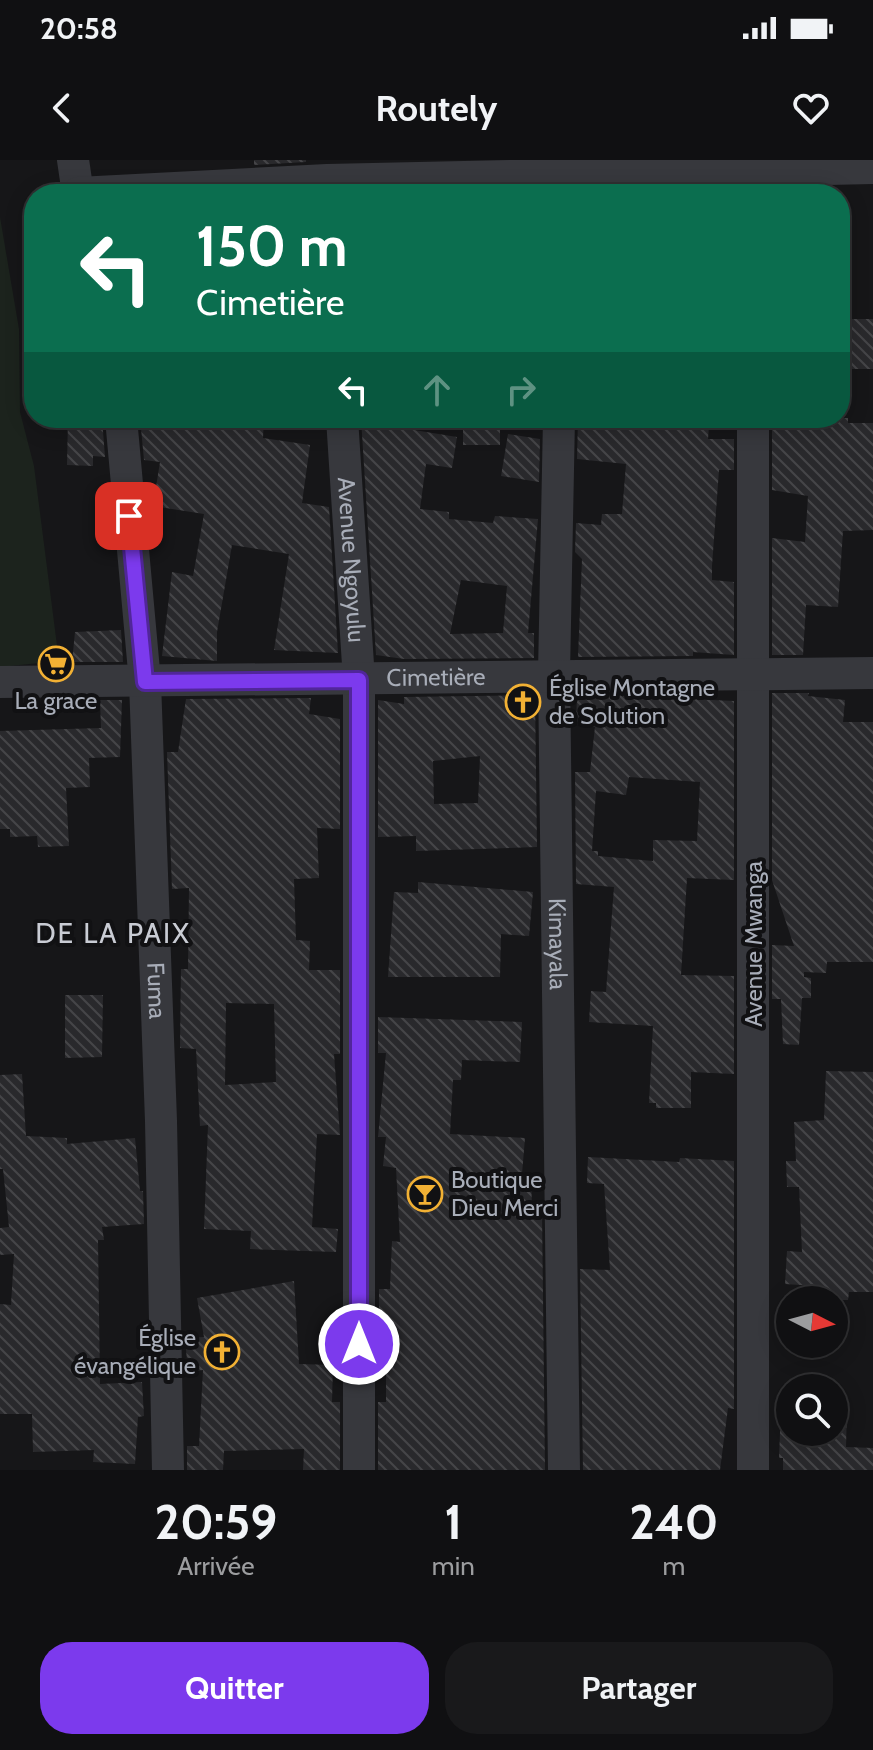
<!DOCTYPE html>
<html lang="fr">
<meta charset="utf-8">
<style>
:root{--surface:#101012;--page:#19191b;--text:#f1f3f6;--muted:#9c9d9f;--line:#303032;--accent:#7c3aed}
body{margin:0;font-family:Cabin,sans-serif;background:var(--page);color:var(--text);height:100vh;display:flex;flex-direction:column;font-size:30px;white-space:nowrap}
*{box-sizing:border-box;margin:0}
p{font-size:26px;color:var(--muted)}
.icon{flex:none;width:44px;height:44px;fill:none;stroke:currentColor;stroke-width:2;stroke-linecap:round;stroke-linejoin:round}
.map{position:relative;height:1310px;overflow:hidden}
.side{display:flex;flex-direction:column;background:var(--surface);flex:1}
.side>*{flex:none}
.banner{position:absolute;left:24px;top:24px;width:826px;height:244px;border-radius:32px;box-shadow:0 4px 20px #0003,0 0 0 2px var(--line);background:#0b6e4f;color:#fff;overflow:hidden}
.needle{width:52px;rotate:96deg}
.controls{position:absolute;left:776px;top:1126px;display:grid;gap:16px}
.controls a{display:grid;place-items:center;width:72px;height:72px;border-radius:50%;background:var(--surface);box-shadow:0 4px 20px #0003,0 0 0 2px var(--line);font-size:40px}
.pin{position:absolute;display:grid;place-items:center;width:68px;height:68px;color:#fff;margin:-34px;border-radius:16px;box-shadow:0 4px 12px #0006}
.me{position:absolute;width:88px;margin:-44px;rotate:0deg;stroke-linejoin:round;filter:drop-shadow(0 0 6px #0008)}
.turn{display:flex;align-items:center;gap:28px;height:168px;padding:0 40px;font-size:36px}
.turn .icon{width:104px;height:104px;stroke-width:2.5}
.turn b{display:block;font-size:56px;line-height:68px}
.lanes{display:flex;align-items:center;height:76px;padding:0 40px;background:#0003;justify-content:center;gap:40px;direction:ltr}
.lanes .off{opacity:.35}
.eta{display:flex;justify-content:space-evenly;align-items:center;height:136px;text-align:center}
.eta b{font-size:48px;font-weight:700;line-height:56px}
.button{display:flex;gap:16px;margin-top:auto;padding:16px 40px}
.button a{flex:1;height:92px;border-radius:32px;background:var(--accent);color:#fff;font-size:32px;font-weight:700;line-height:92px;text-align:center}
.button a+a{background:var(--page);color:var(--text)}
.status{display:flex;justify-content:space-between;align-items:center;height:56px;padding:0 40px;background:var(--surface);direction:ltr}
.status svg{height:22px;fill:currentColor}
header{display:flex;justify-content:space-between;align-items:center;height:104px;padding:0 40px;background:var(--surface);font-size:36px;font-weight:700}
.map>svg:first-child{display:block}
.pitch{fill:#1c231d}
.building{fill:url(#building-back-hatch);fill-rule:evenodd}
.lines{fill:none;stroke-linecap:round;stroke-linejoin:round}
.street{stroke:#37383d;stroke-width:32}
.route-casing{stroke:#51269a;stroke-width:20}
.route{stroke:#7c3aed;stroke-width:14}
.labels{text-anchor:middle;stroke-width:8;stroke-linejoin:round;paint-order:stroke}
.street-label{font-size:24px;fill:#a8adb8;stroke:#111113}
.poi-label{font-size:24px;fill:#a8adb8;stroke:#111113;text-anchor:start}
.quarter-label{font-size:28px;letter-spacing:2px;fill:#c9ccd4;stroke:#111113}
</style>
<div class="status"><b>20:58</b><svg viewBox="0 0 49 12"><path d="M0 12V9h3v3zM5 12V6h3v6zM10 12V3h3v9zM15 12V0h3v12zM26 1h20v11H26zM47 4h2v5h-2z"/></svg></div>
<header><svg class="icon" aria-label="back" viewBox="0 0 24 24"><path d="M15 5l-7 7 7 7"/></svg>Routely<svg class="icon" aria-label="heart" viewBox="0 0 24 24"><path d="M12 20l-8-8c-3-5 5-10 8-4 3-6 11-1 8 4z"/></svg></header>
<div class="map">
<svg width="873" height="1310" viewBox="0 0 873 1310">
<defs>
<pattern id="building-back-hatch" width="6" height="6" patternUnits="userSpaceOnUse" patternTransform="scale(2)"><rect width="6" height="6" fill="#29292c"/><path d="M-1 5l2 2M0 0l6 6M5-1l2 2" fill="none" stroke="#454548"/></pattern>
</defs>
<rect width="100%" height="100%" fill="#161618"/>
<path class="pitch" d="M0 57 19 169 20 252 34 306 59 501 0 507Z"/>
<path class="building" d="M254 0H306V2L254 5Z
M840 159H873V209H840Z
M68 258H102L105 297 93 296V306L67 305Z
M140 258H264L263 278 310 285 302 343 329 347 338 493 274 490 289 394 232 385 217 472V501L162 496 172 412 193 416 204 354 153 346 160 302 144 300Z
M361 258H404L402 268 457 277 452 308 426 304 420 349 449 352V359L493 363 495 356 538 359 528 473H534V498L404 499 376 495ZM461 420 507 426 503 473 450 474Z
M463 258H500V285H463Z
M578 258H658L709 266 708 279H734V310H719L712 406V420L734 422V495L693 492V496L578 497 582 399 575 392 576 363 601 365 602 354H622L626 304 577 299Z
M772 258H848V263H873V370L843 371 838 447 806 445 803 495H772V378L805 382 808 336 772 330Z
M508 274 540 279 539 322 501 316Z
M121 470 123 502H72L75 472Z
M772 533H809L808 536 845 540 843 562H873V802H827L826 813 804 812V817L811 818V838H802L799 885 783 884 781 839H772V785L794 786 772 720Z
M691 534V539L734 541V720L687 718 681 815 734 816V914L691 912V948H656V943H649L653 866 589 862 591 831 606 832 614 727 576 724 575 612H590L595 567 576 564 577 535ZM629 617 700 622 697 681 653 680V701L598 696V691H592L596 631 626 635Z
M535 535 537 687 416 691V676L378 677V540L404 544V537ZM480 596 478 643 434 644 433 601Z
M311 538 309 554 340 559V669L317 668 319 718 294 719 296 780 310 781 309 810H340V894H334L340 975 317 974 312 1067 338 1069 336 1092 250 1089 251 1071 204 1069 208 965 200 966 196 889 180 888 181 809H188L189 728 172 729 167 592H178L186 539ZM226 843 274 844 276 922 225 925Z
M100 540H122L120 597 89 598 90 627 66 628 69 686 38 687 37 676 10 677V669H0V571L101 568Z
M418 722 533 732 529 776 501 774 500 817H388L394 732 418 733Z
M65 835H103L102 897 65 898Z
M378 857 522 862 520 902 462 900 461 920H453L450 974 525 978 522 1014H531L532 1049 542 1050 545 1310H378V1242H386V1155H379V1129H390L392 1081 400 1082 396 1008 383 1006 386 977H378L386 893H378Z
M826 911 873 912V1132H849L848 1140H814L815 1126 785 1124 787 1091 802 1092 799 1027H787L786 1001H796L794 962 824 960Z
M22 914 26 976 67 978V984L135 978 140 1031H143L144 1064 102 1067 104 1080H98L100 1224 142 1222 144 1256 138 1257 135 1304 93 1302 94 1290 33 1292 32 1254H0V1144L11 1145 14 1094 0 1095V1068L9 1067 3 1009H0V915Z
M588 997 679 1002 680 998 734 1001V1249L728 1248 720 1310H583L580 1109 610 1110 604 1024 587 1023Z
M294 1121 299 1204 333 1205 332 1242H340V1310H303L304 1289 224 1291 223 1310H187V1286H199L203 1210 188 1212 185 1178 204 1177 197 1138Z
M781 1247 790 1248V1272H834V1249H847L846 1287 873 1288V1310H783V1298H779Z"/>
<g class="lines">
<g class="street">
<path d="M73 0 78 34"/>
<path d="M78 33 327 20 873 8"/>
<path id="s1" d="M121 258 145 522 161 961 168 1310"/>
<path id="s2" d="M342 258 359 520V1310"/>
<path id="s3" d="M559 258 554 514 564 1310"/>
<path d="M753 258V1310"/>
<path id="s4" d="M0 522 873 513"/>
</g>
</g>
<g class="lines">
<g class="route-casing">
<path id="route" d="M129 356 145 522 359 520V1184"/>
</g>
<use href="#route" class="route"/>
</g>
<defs>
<g id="supermarket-ring" transform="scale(1.8)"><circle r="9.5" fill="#111113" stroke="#f2b134" stroke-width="1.5"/><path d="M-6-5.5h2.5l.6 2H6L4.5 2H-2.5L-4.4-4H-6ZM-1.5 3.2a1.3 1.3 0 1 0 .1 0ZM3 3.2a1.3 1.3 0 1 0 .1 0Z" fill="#f2b134"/></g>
<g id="church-ring" transform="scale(1.8)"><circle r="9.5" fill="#111113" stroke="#f2b134" stroke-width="1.5"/><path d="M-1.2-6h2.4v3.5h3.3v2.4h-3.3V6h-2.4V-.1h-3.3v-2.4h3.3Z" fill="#f2b134"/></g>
<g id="bar-ring" transform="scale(1.8)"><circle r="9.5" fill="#111113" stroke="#f2b134" stroke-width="1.5"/><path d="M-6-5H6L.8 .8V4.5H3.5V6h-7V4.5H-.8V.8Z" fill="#f2b134"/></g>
</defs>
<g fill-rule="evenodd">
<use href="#supermarket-ring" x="56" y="504"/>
<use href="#church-ring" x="523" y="542"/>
<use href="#bar-ring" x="425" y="1034"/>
<use href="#church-ring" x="222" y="1192"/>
</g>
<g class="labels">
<g class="street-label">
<text dy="8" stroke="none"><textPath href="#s2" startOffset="142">Avenue Ngoyulu</textPath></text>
<text dy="8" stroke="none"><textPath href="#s4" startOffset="436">Cimetière</textPath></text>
<text dy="8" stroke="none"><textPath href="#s3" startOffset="526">Kimayala</textPath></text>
<text transform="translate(754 784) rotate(-90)" y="8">Avenue Mwanga</text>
<text dy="8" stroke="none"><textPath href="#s1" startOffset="574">Fuma</textPath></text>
</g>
<g class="poi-label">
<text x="549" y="536">Église Montagne<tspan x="549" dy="28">de Solution</tspan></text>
<text x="56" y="549" text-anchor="middle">La grace</text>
<text x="451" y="1028">Boutique<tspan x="451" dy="28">Dieu Merci</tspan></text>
<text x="196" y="1186" text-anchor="end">Église<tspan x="196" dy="28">évangélique</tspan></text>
</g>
<g class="quarter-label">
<text x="113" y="783">DE LA PAIX</text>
</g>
</g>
</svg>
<div class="controls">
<a><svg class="needle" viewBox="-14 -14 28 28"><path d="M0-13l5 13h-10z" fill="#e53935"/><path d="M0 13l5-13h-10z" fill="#9c9d9f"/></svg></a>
<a><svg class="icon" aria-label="search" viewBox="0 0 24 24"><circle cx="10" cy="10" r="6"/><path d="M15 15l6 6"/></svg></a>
</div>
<div class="pin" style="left:129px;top:356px;background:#d93025"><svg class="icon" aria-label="arrive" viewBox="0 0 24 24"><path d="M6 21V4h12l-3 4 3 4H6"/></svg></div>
<svg class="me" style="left:359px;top:1184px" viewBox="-20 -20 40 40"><circle r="17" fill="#7c3aed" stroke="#fff" stroke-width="3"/><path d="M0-11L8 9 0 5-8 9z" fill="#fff"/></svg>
<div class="banner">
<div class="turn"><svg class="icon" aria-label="left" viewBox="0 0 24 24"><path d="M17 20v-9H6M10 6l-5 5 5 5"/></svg><div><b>150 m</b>Cimetière</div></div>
<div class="lanes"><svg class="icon" aria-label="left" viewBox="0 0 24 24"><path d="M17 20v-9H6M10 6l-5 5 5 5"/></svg><svg class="icon off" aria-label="ahead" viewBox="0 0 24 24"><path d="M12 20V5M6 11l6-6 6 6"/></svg><svg class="icon off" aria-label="right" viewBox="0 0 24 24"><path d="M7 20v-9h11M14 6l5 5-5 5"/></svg></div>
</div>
</div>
<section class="side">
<div class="eta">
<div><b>20:59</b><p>Arrivée</p></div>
<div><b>1</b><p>min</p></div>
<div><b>240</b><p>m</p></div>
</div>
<div class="button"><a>Quitter</a><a>Partager</a></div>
</section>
